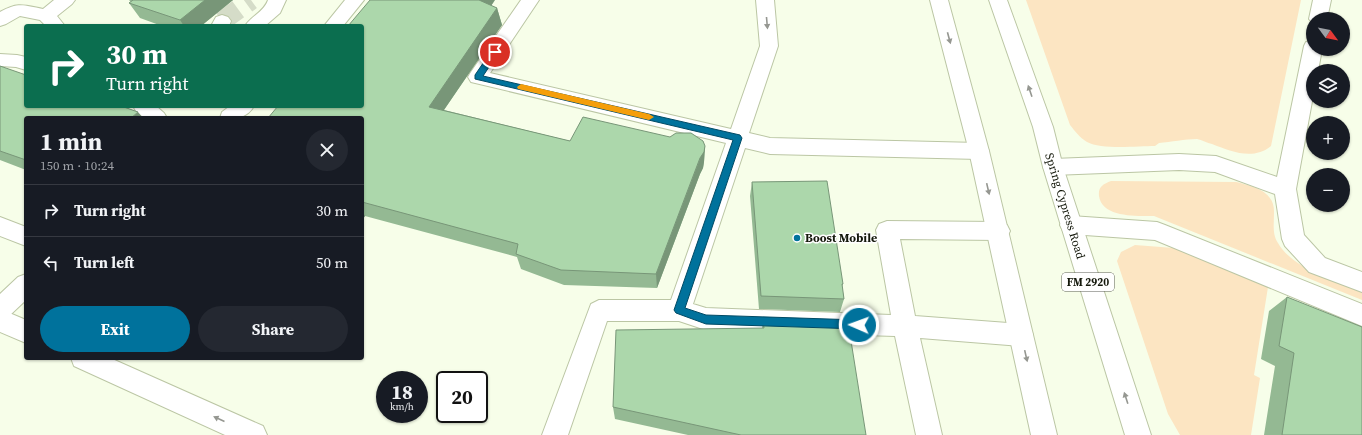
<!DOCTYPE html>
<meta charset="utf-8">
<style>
:root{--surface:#171b24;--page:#242831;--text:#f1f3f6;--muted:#9ea1a6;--line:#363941;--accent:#00729c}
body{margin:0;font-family:"Source Serif 4",serif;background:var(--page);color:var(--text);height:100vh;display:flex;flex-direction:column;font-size:15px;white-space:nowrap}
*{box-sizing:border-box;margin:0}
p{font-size:13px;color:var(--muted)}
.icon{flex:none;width:22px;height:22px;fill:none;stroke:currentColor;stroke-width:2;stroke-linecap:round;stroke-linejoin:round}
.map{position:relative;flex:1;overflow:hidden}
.details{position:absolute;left:24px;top:116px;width:340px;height:244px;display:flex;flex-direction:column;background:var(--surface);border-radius:4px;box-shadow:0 1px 3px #0004}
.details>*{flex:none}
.banner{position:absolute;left:24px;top:24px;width:340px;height:84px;border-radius:4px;box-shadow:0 1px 3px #0004;background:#0b6e4f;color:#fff;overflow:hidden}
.needle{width:26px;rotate:122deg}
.fabs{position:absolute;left:1306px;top:12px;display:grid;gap:8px}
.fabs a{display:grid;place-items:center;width:44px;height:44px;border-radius:50%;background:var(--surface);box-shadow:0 1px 3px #0004;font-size:20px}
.speed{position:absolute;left:376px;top:371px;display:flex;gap:8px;font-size:20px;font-weight:700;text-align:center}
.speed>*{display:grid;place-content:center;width:52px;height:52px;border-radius:50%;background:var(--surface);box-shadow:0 1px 3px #0004;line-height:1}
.speed small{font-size:10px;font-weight:400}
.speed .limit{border:2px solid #111;border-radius:6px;background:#fff;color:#111}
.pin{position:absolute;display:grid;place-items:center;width:34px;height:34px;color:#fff;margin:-17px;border:2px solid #fff;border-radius:50%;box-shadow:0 1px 4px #0007}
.me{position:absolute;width:44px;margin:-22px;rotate:272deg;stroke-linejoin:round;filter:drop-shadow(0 0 3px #0008)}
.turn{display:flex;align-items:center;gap:14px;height:84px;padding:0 16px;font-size:18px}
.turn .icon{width:52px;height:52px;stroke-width:2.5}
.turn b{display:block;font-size:28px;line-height:34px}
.round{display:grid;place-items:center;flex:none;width:42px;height:42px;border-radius:21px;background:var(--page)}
.overview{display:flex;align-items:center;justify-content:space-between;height:68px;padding:0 16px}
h1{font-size:24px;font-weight:700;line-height:30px}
.action{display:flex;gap:8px;margin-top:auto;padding:8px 16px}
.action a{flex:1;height:46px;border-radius:24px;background:var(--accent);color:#fff;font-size:16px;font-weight:700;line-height:46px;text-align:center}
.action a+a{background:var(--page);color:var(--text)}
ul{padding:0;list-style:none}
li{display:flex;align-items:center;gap:12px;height:52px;padding:0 16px;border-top:1px solid var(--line)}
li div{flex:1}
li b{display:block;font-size:15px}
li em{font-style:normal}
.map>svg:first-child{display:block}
.green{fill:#fce5c2}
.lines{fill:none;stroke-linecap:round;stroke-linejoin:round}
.minor-tunnel{stroke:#d5dcc8;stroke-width:20;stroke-dasharray:20 10;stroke-linecap:butt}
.minor-casing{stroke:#bbc6a4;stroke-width:2}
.major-casing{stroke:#bbc6a4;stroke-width:2}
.minor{fill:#fff;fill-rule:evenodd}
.major{fill:#fff;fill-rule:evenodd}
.wall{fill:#94b993}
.shaded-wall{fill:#789678}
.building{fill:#acd7ab;stroke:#789678}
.oneway{fill:#959791}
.route{fill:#00729c;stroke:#004a65}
.slow{fill:#f59e0b}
.poi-dot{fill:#00729c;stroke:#fff;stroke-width:1.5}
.labels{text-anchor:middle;stroke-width:3;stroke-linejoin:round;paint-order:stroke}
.shield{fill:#fff;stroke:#5a5d54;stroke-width:1}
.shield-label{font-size:11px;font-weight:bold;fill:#14180b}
.street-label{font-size:12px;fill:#14180b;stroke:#fff}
.poi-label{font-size:12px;font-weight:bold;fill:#14180b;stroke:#fff;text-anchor:start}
</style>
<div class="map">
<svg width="1362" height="435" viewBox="0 0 1362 435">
<rect width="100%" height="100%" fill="#f7fee9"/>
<path class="green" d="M1026 0H1301L1271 146C1253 161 1230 151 1212 144 1207 143 1202 140 1197 139 1185 139 1171 142 1159 143L1155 146C1138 146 1101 150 1087 142 1080 138 1075 131 1070 125Z
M1111 181 1236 182C1253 186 1275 191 1274 213 1274 224 1272 234 1278 243 1292 268 1336 282 1362 292V300L1154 216C1138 216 1102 218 1099 196 1098 187 1103 184 1111 181Z
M1135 245 1174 248 1268 287 1254 375 1260 378 1251 435H1180L1168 414 1117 261 1121 252Z"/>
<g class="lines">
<path class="minor-tunnel" d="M222 21 251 0"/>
<g class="minor-casing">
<path id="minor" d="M54 0H75L72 4 57 16 65 26H46L40 20 20 16 6 24 0 26V12C18 2 23 5 43 9Z
M268 0H286L280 13 265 26H245C251 16 264 12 268 0Z
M345 0H364L343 26H324Z
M521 0H539L490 73 731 129 760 46 756 0H774L778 46 749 133 770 138 979 143 986 145 989 151 986 157 979 159 770 154 745 148 693 304 706 308 891 315 876 230 879 224 887 221 999 222 1007 225 1010 231 1007 237 999 240 900 239 915 316 1021 324 1030 327 1033 335 1030 343 1021 346 920 338 942 435H916L895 336 706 330 679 321H607L568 435H542L591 304 599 300H671L726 143 471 82 468 77 471 72Z
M1313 0H1331L1327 19H1313V23L1309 19Z
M222 15 228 17 231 21 229 26H211L216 17Z
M1313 40V49H1322L1318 71H1313V96L1296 189 1304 235 1325 258 1362 272V292L1309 272 1285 246 1282 239 1275 194 1215 172 1179 170 1053 175 1046 173 1043 167 1046 161 1053 159 1179 154 1216 156 1277 177 1304 46 1306 42Z
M0 54 17 55 26 57V70L16 67 0 66Z
M133 106H156L164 113 167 118H144L136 111Z
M230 106H254C246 120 234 118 220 118L222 112Z
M1071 216 1157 222 1165 225 1362 304V326L1155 240 1071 234 1063 231 1060 225 1063 219Z
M0 217 26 227V246L0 236Z
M26 274V300L8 317 0 321V294L18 277Z"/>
</g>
<g class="major-casing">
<path id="major" d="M930 0H948L989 151 1057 435H1031L969 151Z
M989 0H1007L1053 127 1063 167 1151 435H1125L1043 167 1033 127Z
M0 309 26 320V343L0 332Z
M71 358H110L263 426 267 435H225L74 366Z"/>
</g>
<use href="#minor" class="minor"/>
<use href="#major" class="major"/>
</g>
<path class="wall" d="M129 0H233L201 26H162L140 18 129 3 131 2Z
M495 0 491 6 497 8 502 25 444 110 570 141 705 146 704 162 703 168 700 174 657 288 564 285 521 269 517 257 365 216 362 220V118Z
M0 66 26 118V170L0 160Z
M752 182 843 284 842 286 844 299 840 312 759 309 750 196Z
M1287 297 1362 435H1264L1275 366 1261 359 1269 311Z
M763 320 866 435H688L615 419 613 407 762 328Z"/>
<path class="shaded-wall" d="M205 0H233L201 26H184L180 20Z
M479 0H495L483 17Z
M497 8 502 25 435 123 429 107Z
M138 112 143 118H131Z
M705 146 704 162 703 168 700 174 657 288 656 274Z
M362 211 365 216 362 220Z"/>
<path class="building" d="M133 0H205L180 20 129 3Z
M370 0H479L497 8 429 107 570 141 583 117 670 137 676 133H691L703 141 705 146 704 152 700 158 656 274 561 270 516 254 518 244 362 202V118H268L278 106H362V26H348Z
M0 66 26 75V106H121L138 112 131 118H26V160L0 151Z
M827 181 843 284H842L844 299 761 296 752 182Z
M1287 297 1362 327V435H1282L1294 353 1279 346Z
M763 320 848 322 866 435H741L613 407 616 330 764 328Z"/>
<defs><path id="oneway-solid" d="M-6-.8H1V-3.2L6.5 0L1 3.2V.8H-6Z"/></defs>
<g class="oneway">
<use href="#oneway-solid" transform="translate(767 23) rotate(85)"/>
<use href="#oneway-solid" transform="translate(949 38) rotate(75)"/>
<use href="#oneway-solid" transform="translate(1030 91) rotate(-109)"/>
<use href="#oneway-solid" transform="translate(988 189) rotate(77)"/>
<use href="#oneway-solid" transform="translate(1026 356) rotate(77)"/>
<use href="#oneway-solid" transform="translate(1126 398) rotate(-108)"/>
<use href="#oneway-solid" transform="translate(219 419) rotate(-156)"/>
</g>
<path class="route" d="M495 49 499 52 483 76 740 135 742 138 685 308 706 315 859 320 862 322 864 325 862 328 859 329 706 324 676 313 674 310 733 140 475 79V75L492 50Z"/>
<path class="slow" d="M521 84 649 114 654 117 649 120 518 89 517 87Z"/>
<circle class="poi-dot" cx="797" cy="238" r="4"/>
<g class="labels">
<rect class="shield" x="1062" y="273" width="52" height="18" rx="3"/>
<g class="shield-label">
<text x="1088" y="286">FM 2920</text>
</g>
<g class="street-label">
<text transform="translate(1065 206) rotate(73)" y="4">Spring Cypress Road</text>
</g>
<g class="poi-label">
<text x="805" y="242">Boost Mobile</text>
</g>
</g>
</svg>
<div class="fabs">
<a><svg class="needle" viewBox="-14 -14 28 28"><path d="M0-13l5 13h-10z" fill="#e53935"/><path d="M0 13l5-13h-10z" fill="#9ea1a6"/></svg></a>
<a><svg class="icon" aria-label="layers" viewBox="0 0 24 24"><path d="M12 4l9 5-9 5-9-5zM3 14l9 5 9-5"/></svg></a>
<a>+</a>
<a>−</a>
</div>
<div class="speed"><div>18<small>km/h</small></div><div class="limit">20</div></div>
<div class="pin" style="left:495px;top:52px;background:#d93025"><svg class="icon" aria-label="arrive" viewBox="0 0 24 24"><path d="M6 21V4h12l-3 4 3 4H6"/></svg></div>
<svg class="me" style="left:859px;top:325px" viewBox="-20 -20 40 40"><circle r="17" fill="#00729c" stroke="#fff" stroke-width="3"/><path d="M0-11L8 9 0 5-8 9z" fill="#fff"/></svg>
<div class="banner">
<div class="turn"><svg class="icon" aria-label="right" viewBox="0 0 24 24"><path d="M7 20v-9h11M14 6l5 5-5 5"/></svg><div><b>30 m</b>Turn right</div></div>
</div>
<section class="details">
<div class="overview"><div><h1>1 min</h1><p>150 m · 10:24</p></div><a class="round"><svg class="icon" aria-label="close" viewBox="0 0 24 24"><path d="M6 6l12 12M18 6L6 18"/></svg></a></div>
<ul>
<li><svg class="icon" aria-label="right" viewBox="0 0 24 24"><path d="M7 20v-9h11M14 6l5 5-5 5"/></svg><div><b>Turn right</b></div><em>30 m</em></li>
<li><svg class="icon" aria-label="left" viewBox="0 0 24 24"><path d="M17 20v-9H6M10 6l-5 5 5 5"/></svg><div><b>Turn left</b></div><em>50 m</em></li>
</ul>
<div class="action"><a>Exit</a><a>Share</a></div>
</section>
</div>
